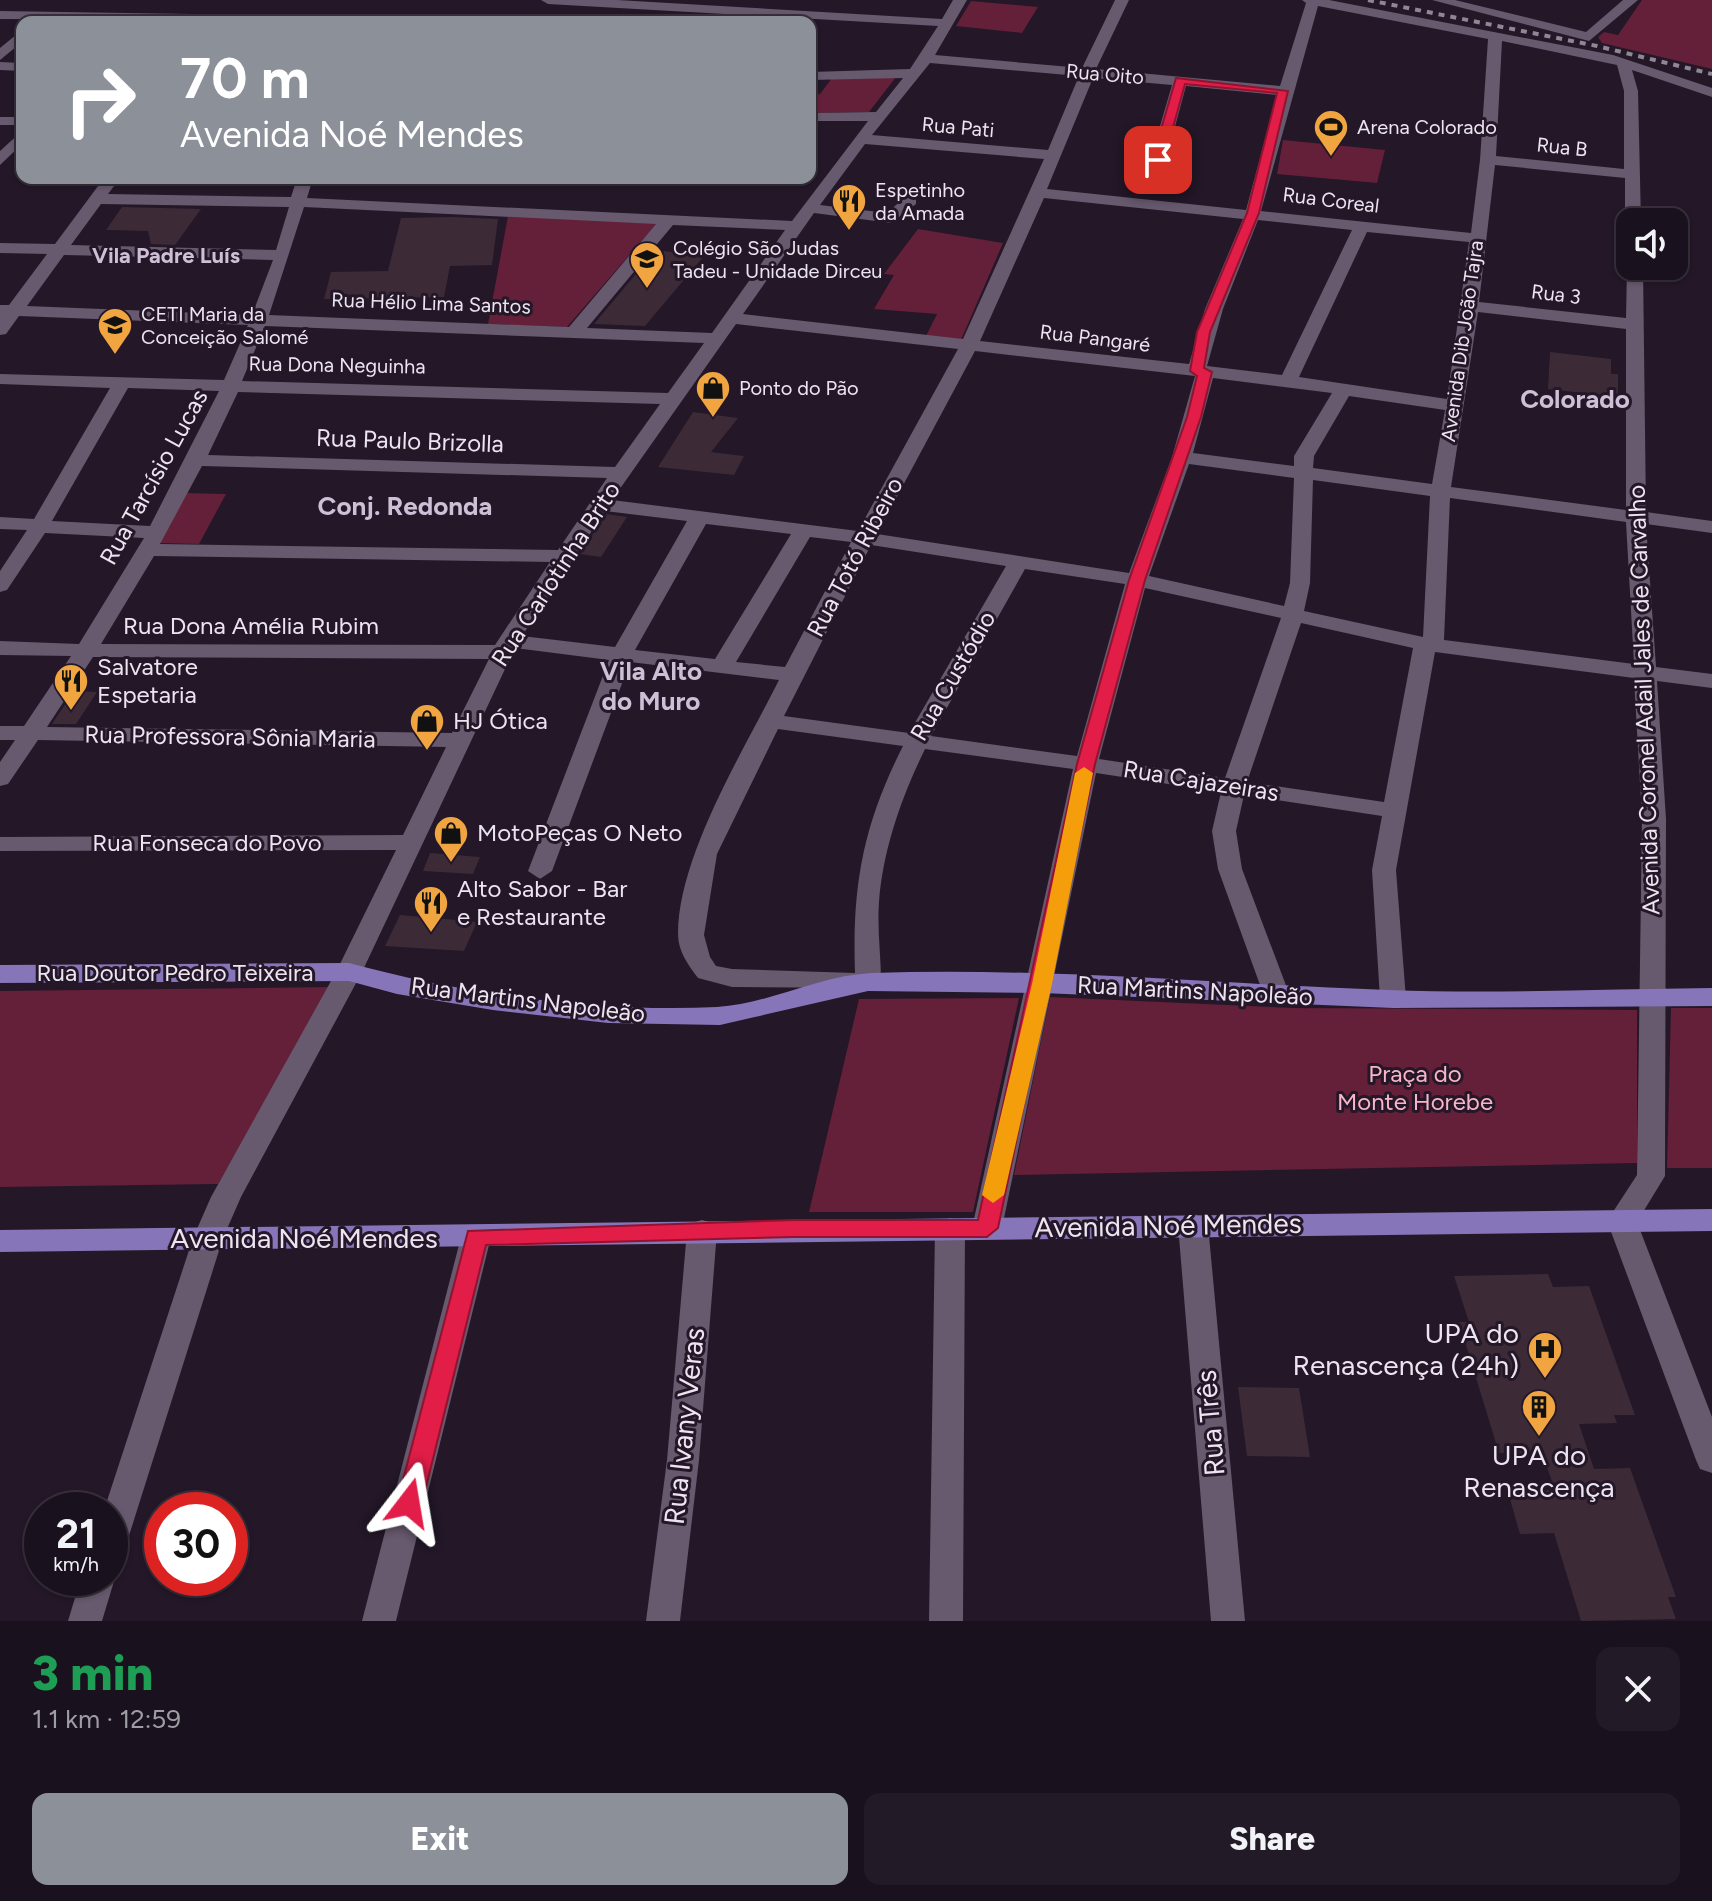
<!DOCTYPE html>
<meta charset="utf-8">
<style>
:root{--surface:#1a111e;--page:#231a27;--text:#f1f3f6;--muted:#9f9da4;--line:#38313c;--accent:#8c9099}
body{margin:0;font-family:Figtree,sans-serif;background:var(--page);color:var(--text);height:100vh;display:flex;flex-direction:column;font-size:30px;white-space:nowrap}
*{box-sizing:border-box;margin:0}
p{font-size:26px;color:var(--muted)}
.icon{flex:none;width:44px;height:44px;fill:none;stroke:currentColor;stroke-width:2;stroke-linecap:round;stroke-linejoin:round}
.map{position:relative;height:1621px;overflow:hidden}
.panel{display:flex;flex-direction:column;background:var(--surface);flex:1}
.panel>*{flex:none}
.top-card{position:absolute;left:16px;top:16px;width:800px;height:168px;border-radius:16px;box-shadow:0 2px 6px #0004,0 0 0 2px var(--line);background:#8c9099;color:#fff;overflow:hidden}
.buttons{position:absolute;left:1616px;top:208px;display:grid;gap:16px}
.buttons a{display:grid;place-items:center;width:72px;height:72px;border-radius:16px;background:var(--surface);box-shadow:0 2px 6px #0004,0 0 0 2px var(--line);font-size:40px}
.speed{position:absolute;left:24px;top:1492px;display:flex;gap:16px;font-size:40px;font-weight:700;text-align:center}
.speed>*{display:grid;place-content:center;width:104px;height:104px;border-radius:50%;background:var(--surface);box-shadow:0 2px 6px #0004,0 0 0 2px var(--line);line-height:1}
.speed small{font-size:20px;font-weight:400}
.speed .limit{border:12px solid #d22;background:#fff;color:#111}
.pin{position:absolute;display:grid;place-items:center;width:68px;height:68px;color:#fff;margin:-34px;border-radius:16px;box-shadow:0 4px 12px #0006}
.me{position:absolute;width:88px;margin:-44px;rotate:14deg;stroke-linejoin:round;filter:drop-shadow(0 0 6px #0008)}
.turn{display:flex;align-items:center;gap:28px;height:168px;padding:0 32px;font-size:36px}
.turn .icon{width:104px;height:104px;stroke-width:2.5}
.turn b{display:block;font-size:56px;line-height:68px}
.round{display:grid;place-items:center;flex:none;width:84px;height:84px;border-radius:16px;background:var(--page)}
.overview{display:flex;align-items:center;justify-content:space-between;height:136px;padding:0 32px}
h1{font-size:48px;font-weight:800;line-height:60px;color:#1e9e55}
.cta{display:flex;gap:16px;margin-top:auto;padding:16px 32px}
.cta a{flex:1;height:92px;border-radius:16px;background:var(--accent);color:#fff;font-size:32px;font-weight:800;line-height:92px;text-align:center}
.cta a+a{background:var(--page);color:var(--text)}
.map>svg:first-child{display:block}
.green{fill:#641f39}
.building{fill:#3d2a37}
.lines{fill:none;stroke-linecap:round;stroke-linejoin:round}
.minor{fill:#67596e;fill-rule:evenodd}
.major{fill:#8675b8;fill-rule:evenodd}
.rail{stroke:#908694;stroke-width:4;stroke-dasharray:6 6;stroke-linecap:butt}
.route{fill:#e11d48;stroke:#92132f;stroke-width:2}
.slow{fill:#f59e0b}
.labels{text-anchor:middle;stroke-width:6;stroke-linejoin:round;paint-order:stroke}
.far-street-label{font-size:20px;fill:#ece4f0;stroke:#231728}
.far-poi-label{font-size:20px;fill:#ece4f0;stroke:#231728;text-anchor:start}
.far-neighbourhood-label{font-size:22px;font-weight:bold;fill:#cebfd6;stroke:#231728}
.street-label{font-size:24px;fill:#ece4f0;stroke:#231728}
.poi-label{font-size:24px;fill:#ece4f0;stroke:#231728;text-anchor:start}
.park-label{font-size:24px;fill:#f9b4c7;stroke:#231728}
.far-district-label{font-size:26px;font-weight:bold;fill:#cebfd6;stroke:#231728}
.neighbourhood-label{font-size:26px;font-weight:bold;fill:#cebfd6;stroke:#231728}
.near-street-label{font-size:28px;fill:#ece4f0;stroke:#231728}
.near-poi-label{font-size:28px;fill:#ece4f0;stroke:#231728;text-anchor:end}
</style>
<div class="map">
<svg width="1712" height="1621" viewBox="0 0 1712 1621">
<rect width="100%" height="100%" fill="#231728"/>
<path class="green" d="M1642 0H1712V69L1602 43 1598 37 1604 32 1618 35Z
M971 1 1038 7 1022 33 956 26Z
M896 77 869 112 810 113V95L820 94 832 78Z
M1283 140 1385 150 1377 183 1277 174Z
M508 216 657 223 567 327 488 324Z
M918 229 1003 243 961 340 926 336 937 314 874 309 894 275 884 274Z
M187 493 226 494 199 544 158 543Z
M333 987 218 1184 0 1187V991Z
M1050 997 1293 1008 1637 1010V1163L1014 1175Z
M1019 998 973 1212H809L859 999Z
M1671 1008H1712V1168H1667Z"/>
<path class="building" d="M122 207 201 209 175 245 151 244 148 231 106 230Z
M452 217 498 219 492 265 450 266 444 297 324 299 331 272 388 271 401 218Z
M656 250 704 256 645 326 594 324Z
M1550 352 1611 359V374H1618V397L1548 389Z
M693 412 738 418 711 452 744 456 734 475 658 467Z
M606 514 627 517 601 557 580 554Z
M74 691 97 692 76 724H52Z
M430 853 480 857 473 874 423 871Z
M400 915 456 920 477 922 464 951 385 946Z
M1548 1274 1553 1287 1589 1286 1635 1415H1614L1617 1423 1579 1424 1594 1469 1630 1468 1676 1597H1668L1676 1619 1581 1621 1554 1533 1520 1534 1508 1492 1555 1490 1542 1453H1499L1459 1322H1469L1454 1276Z
M1238 1387 1299 1388 1310 1457 1247 1456Z"/>
<g class="lines">
<path class="minor" d="M541 0H617L942 19 953 0H967L935 55 1082 68 1115 0H1129L1096 69 1280 86 1306 3 1302 0H1329L1613 55 1712 88V97L1632 70 1638 91 1641 222H1630V226L1625 222V178L1495 165 1479 302 1626 318 1627 266 1630 262V266H1643L1646 512 1712 521V533L1646 524 1656 667 1712 674V688L1657 681 1666 819 1665 1176 1637 1222 1712 1417V1473L1700 1469 1696 1460 1607 1221 1637 1175 1642 819 1634 678 1435 652 1396 870 1406 999 1402 1005H1384L1380 999 1372 870 1382 816 1244 795 1236 831 1242 869 1290 996 1286 1002H1268L1264 996 1218 869 1212 831 1221 792 1096 773 1002 1228 997 1236 987 1239 977 1236 972 1228 1073 769 925 749C902 796 883 849 879 902 877 929 881 955 881 982L877 988 732 987 698 978C688 965 678 951 678 934 678 856 744 750 779 680L630 662 552 871 540 879 528 871 609 660 515 648 362 972 241 1197 223 1238 127 1542 122 1552 110 1556V1510H104L193 1238 211 1197 336 972 396 850 0 851V837L403 835 446 747 38 740 8 784 0 786V762L15 740H0V726H24L71 656 0 655V641L79 644 144 538 45 533 7 590 0 592V571L27 530 0 529V517L34 519 110 388 0 384V374L224 380 248 325 19 316 6 334 0 335V305H9L47 254 0 253V243L55 244 104 178H120L108 194 291 197 297 178H313L307 198 792 221 868 121H810V113L876 112 903 78 810 80V72L910 69 938 26 548 4ZM1318 6 1488 39 1480 160 1471 233 1261 211ZM1502 41 1617 65 1624 91V169L1496 156ZM930 63 1079 76 1048 150 872 135ZM1093 78 1172 85 1150 160 1158 165 1166 160 1186 86 1277 95 1246 210 1047 189ZM865 144 1044 159 963 339 743 314 814 213 891 223 916 204V198H904L887 213 820 205ZM1044 198 1243 219 1205 309 1189 364 980 341ZM101 204 289 207 276 250 71 245ZM304 207 656 224 569 327 269 315ZM1258 220 1352 230 1282 375 1207 366 1223 309ZM673 225 785 230 712 333 587 328ZM1367 232 1469 242 1447 399 1299 377ZM64 255 273 260 252 315 27 306ZM1478 312 1626 329V510L1451 487ZM736 324 958 349 858 531 612 500ZM265 326 704 343 668 393 242 381ZM975 351 1195 376 1172 457 1129 573 877 534ZM1213 378 1332 393 1294 456V466L1193 453ZM128 388 219 391 150 526 52 521ZM238 392 660 404 615 467 208 455ZM1349 396 1445 410 1432 484 1313 468 1314 456ZM1189 464 1294 478 1290 583 1284 606 1149 576ZM202 466 607 478 558 550 160 544ZM1313 480 1430 496 1423 637 1304 611 1310 583ZM1450 498 1626 522 1634 664 1444 640ZM605 511 687 521 615 647 522 636ZM706 524 791 534 715 659 635 650ZM810 537 851 542 785 667 736 662ZM871 545 1006 566 909 733 784 716ZM154 556 550 562 495 645 101 644ZM1025 569 1125 584 1077 756 931 736ZM1145 588 1281 618 1225 778 1099 759ZM1301 623 1413 648 1384 802 1247 782ZM93 657 489 659 452 733 47 727ZM778 729 903 746C863 825 852 885 855 973L732 969 716 966 710 957 704 935 717 854Z
M1432 0H1455L1586 32 1623 0H1638L1589 41Z
M0 11 373 17 380 21 0 19Z
M22 30V42L0 60V48Z
M0 62 22 63V71L0 70Z
M0 117H22V125H0Z
M22 131V144L0 165V151Z
M1193 1214 1203 1217 1208 1225 1245 1621H1211L1178 1225 1183 1217Z
M950 1218 960 1221 965 1229 963 1621H929L935 1229 940 1221Z
M702 1220 712 1223 717 1231 699 1460 680 1621H646L667 1460 687 1231 692 1223Z
M476 1226 487 1229 491 1237 396 1621H362L461 1237 465 1229Z
M110 1568 115 1578 102 1621H68L81 1578H110Z"/>
<path class="major" d="M349 963C463 994 599 1013 717 1007 769 1004 820 975 872 973 1043 967 1217 984 1388 990 1496 994 1604 989 1712 988V1006L1393 1008 1042 993 868 991 720 1025 608 1023 493 1010 397 994 349 981 0 983V965Z
M1712 1209V1231L0 1252V1230Z"/>
<path class="rail" d="M1368 0 1597 46 1712 74"/>
</g>
<path class="route" d="M1176 78 1288 91 1259 213 1210 332 1204 368 1212 372 1201 417 1145 580 1095 764 998 1228 987 1237H794L486 1245 422 1503 418 1510 409 1513 400 1510 397 1503 468 1231 794 1220H978L1077 764 1129 580 1187 417 1197 376 1190 371 1197 332 1247 213 1277 93 1185 84 1164 160 1158 164 1152 160Z"/>
<path class="slow" d="M1084 767 1093 773 1052 984 1004 1195 993 1203 982 1195 1032 984 1075 773Z"/>
<defs>
<g id="stadium-pin" transform="scale(1.8)"><path d="M0 17L-7.5 6A9.5 9.5 0 1 1 7.5 6Z" fill="#f1a540" stroke="#231728"/><path d="M0-5a6.5 5 0 1 0 0 10a6.5 5 0 1 0 0-10ZM-3.5-1.8h7v3.6h-7Z" fill="#111"/></g>
<g id="restaurant-pin" transform="scale(1.8)"><path d="M0 17L-7.5 6A9.5 9.5 0 1 1 7.5 6Z" fill="#f1a540" stroke="#231728"/><path d="M-5-6h1v4h1v-4h1v4h1v-4h1v5L-1.5 .5V6h-2V.5L-5-1ZM5-6V6H3V1.5H1.5Q1.5-4 5-6Z" fill="#111"/></g>
<g id="school-pin" transform="scale(1.8)"><path d="M0 17L-7.5 6A9.5 9.5 0 1 1 7.5 6Z" fill="#f1a540" stroke="#231728"/><path d="M0-5L7-2L0 1L-7-2ZM-4 1L0 2.5L4 1V4Q0 6-4 4Z" fill="#111"/></g>
<g id="shop-pin" transform="scale(1.8)"><path d="M0 17L-7.5 6A9.5 9.5 0 1 1 7.5 6Z" fill="#f1a540" stroke="#231728"/><path d="M-5-2.5h2.3a2.7 3.5 0 0 1 5.4 0H5L5.5 6h-11ZM-1.5-2.5h3a1.5 2.3 0 0 0-3 0Z" fill="#111"/></g>
<g id="hospital-pin" transform="scale(1.8)"><path d="M0 17L-7.5 6A9.5 9.5 0 1 1 7.5 6Z" fill="#f1a540" stroke="#231728"/><path d="M-5-5h3v3.5h4V-5h3V5h-3V1.5h-4V5h-3Z" fill="#111"/></g>
<g id="building-pin" transform="scale(1.8)"><path d="M0 17L-7.5 6A9.5 9.5 0 1 1 7.5 6Z" fill="#f1a540" stroke="#231728"/><path d="M-4-6H4V6H1V3H-1V6H-4ZM-2.5-4.3h1.7v1.8h-1.7ZM.8-4.3h1.7v1.8H.8ZM-2.5-1h1.7V.8h-1.7ZM.8-1h1.7V.8H.8Z" fill="#111"/></g>
</defs>
<g fill-rule="evenodd">
<use href="#stadium-pin" x="1331" y="127"/>
<use href="#restaurant-pin" x="849" y="201"/>
<use href="#school-pin" x="647" y="259"/>
<use href="#school-pin" x="115" y="325"/>
<use href="#shop-pin" x="713" y="388"/>
<use href="#restaurant-pin" x="71" y="681"/>
<use href="#shop-pin" x="427" y="721"/>
<use href="#shop-pin" x="451" y="833"/>
<use href="#restaurant-pin" x="431" y="903"/>
<use href="#hospital-pin" x="1545" y="1349"/>
<use href="#building-pin" x="1539" y="1407"/>
</g>
<g class="labels">
<g class="far-street-label">
<text transform="translate(1105 74) rotate(5)" y="7">Rua Oito</text>
<text transform="translate(958 127) rotate(5)" y="7">Rua Pati</text>
<text transform="translate(1562 147) rotate(6)" y="7">Rua B</text>
<text transform="translate(1331 200) rotate(7)" y="7">Rua Coreal</text>
<text transform="translate(1556 294) rotate(7)" y="7">Rua 3</text>
<text transform="translate(431 303) rotate(2)" y="7">Rua Hélio Lima Santos</text>
<text transform="translate(1095 338) rotate(7)" y="7">Rua Pangaré</text>
<text transform="translate(1462 341) rotate(-82)" y="7">Avenida Dib João Tajra</text>
<text transform="translate(337 365) rotate(1)" y="7">Rua Dona Neguinha</text>
</g>
<g class="far-poi-label">
<text x="1357" y="134">Arena Colorado</text>
<text x="875" y="197">Espetinho<tspan x="875" dy="23">da Amada</tspan></text>
<text x="673" y="255">Colégio São Judas<tspan x="673" dy="23">Tadeu - Unidade Dirceu</tspan></text>
<text x="141" y="321">CETI Maria da<tspan x="141" dy="23">Conceição Salomé</tspan></text>
<text x="739" y="395">Ponto do Pão</text>
</g>
<g class="far-neighbourhood-label">
<text x="166" y="263">Vila Padre Luís</text>
</g>
<g class="street-label">
<text transform="translate(410 441) rotate(2)" y="8">Rua Paulo Brizolla</text>
<text transform="translate(154 477) rotate(-61)" y="8">Rua Tarcísio Lucas</text>
<text transform="translate(855 557) rotate(-62)" y="8">Rua Totó Ribeiro</text>
<text transform="translate(556 574) rotate(-57)" y="8">Rua Carlotinha Brito</text>
<text x="251" y="634">Rua Dona Amélia Rubim</text>
<text transform="translate(953 676) rotate(-60)" y="8">Rua Custódio</text>
<text transform="translate(1644 700) rotate(-92)" y="8">Avenida Coronel Adail Jales de Carvalho</text>
<text transform="translate(230 737) rotate(1)" y="8">Rua Professora Sônia Maria</text>
<text transform="translate(1201 781) rotate(9)" y="8">Rua Cajazeiras</text>
<text x="207" y="851">Rua Fonseca do Povo</text>
<text x="175" y="981">Rua Doutor Pedro Teixeira</text>
<text transform="translate(1195 991) rotate(3)" y="8">Rua Martins Napoleão</text>
<text transform="translate(528 1000) rotate(7)" y="8">Rua Martins Napoleão</text>
</g>
<g class="poi-label">
<text x="97" y="675">Salvatore<tspan x="97" dy="28">Espetaria</tspan></text>
<text x="453" y="729">HJ Ótica</text>
<text x="477" y="841">MotoPeças O Neto</text>
<text x="457" y="897">Alto Sabor - Bar<tspan x="457" dy="28">e Restaurante</tspan></text>
</g>
<g class="park-label">
<text x="1415" y="1082">Praça do<tspan x="1415" dy="28">Monte Horebe</tspan></text>
</g>
<g class="far-district-label">
<text x="1575" y="408">Colorado</text>
</g>
<g class="neighbourhood-label">
<text x="405" y="515">Conj. Redonda</text>
<text x="651" y="680">Vila Alto<tspan x="651" dy="30">do Muro</tspan></text>
</g>
<g class="near-street-label">
<text transform="translate(1168 1225) rotate(-1)" y="10">Avenida Noé Mendes</text>
<text x="304" y="1248">Avenida Noé Mendes</text>
<text transform="translate(1210 1423) rotate(-95)" y="10">Rua Três</text>
<text transform="translate(684 1426) rotate(-84)" y="10">Rua Ivany Veras</text>
</g>
<g class="near-poi-label">
<text x="1519" y="1343">UPA do<tspan x="1519" dy="32">Renascença (24h)</tspan></text>
<text x="1539" y="1465" text-anchor="middle">UPA do<tspan x="1539" dy="32">Renascença</tspan></text>
</g>
</g>
</svg>
<div class="buttons">
<a><svg class="icon" aria-label="sound" viewBox="0 0 24 24"><path d="M4 9h4l5-4v14l-5-4H4zM17 9q2 3 0 6"/></svg></a>
</div>
<div class="speed"><div>21<small>km/h</small></div><div class="limit">30</div></div>
<div class="pin" style="left:1158px;top:160px;background:#d93025"><svg class="icon" aria-label="arrive" viewBox="0 0 24 24"><path d="M6 21V4h12l-3 4 3 4H6"/></svg></div>
<svg class="me" style="left:409px;top:1503px" viewBox="-20 -20 40 40"><path d="M0-17L14 15 0 8-14 15z" fill="#e11d48" stroke="#fff" stroke-width="4"/></svg>
<div class="top-card">
<div class="turn"><svg class="icon" aria-label="right" viewBox="0 0 24 24"><path d="M7 20v-9h11M14 6l5 5-5 5"/></svg><div><b>70 m</b>Avenida Noé Mendes</div></div>
</div>
</div>
<section class="panel">
<div class="overview"><div><h1>3 min</h1><p>1.1 km · 12:59</p></div><a class="round"><svg class="icon" aria-label="close" viewBox="0 0 24 24"><path d="M6 6l12 12M18 6L6 18"/></svg></a></div>
<div class="cta"><a>Exit</a><a>Share</a></div>
</section>
